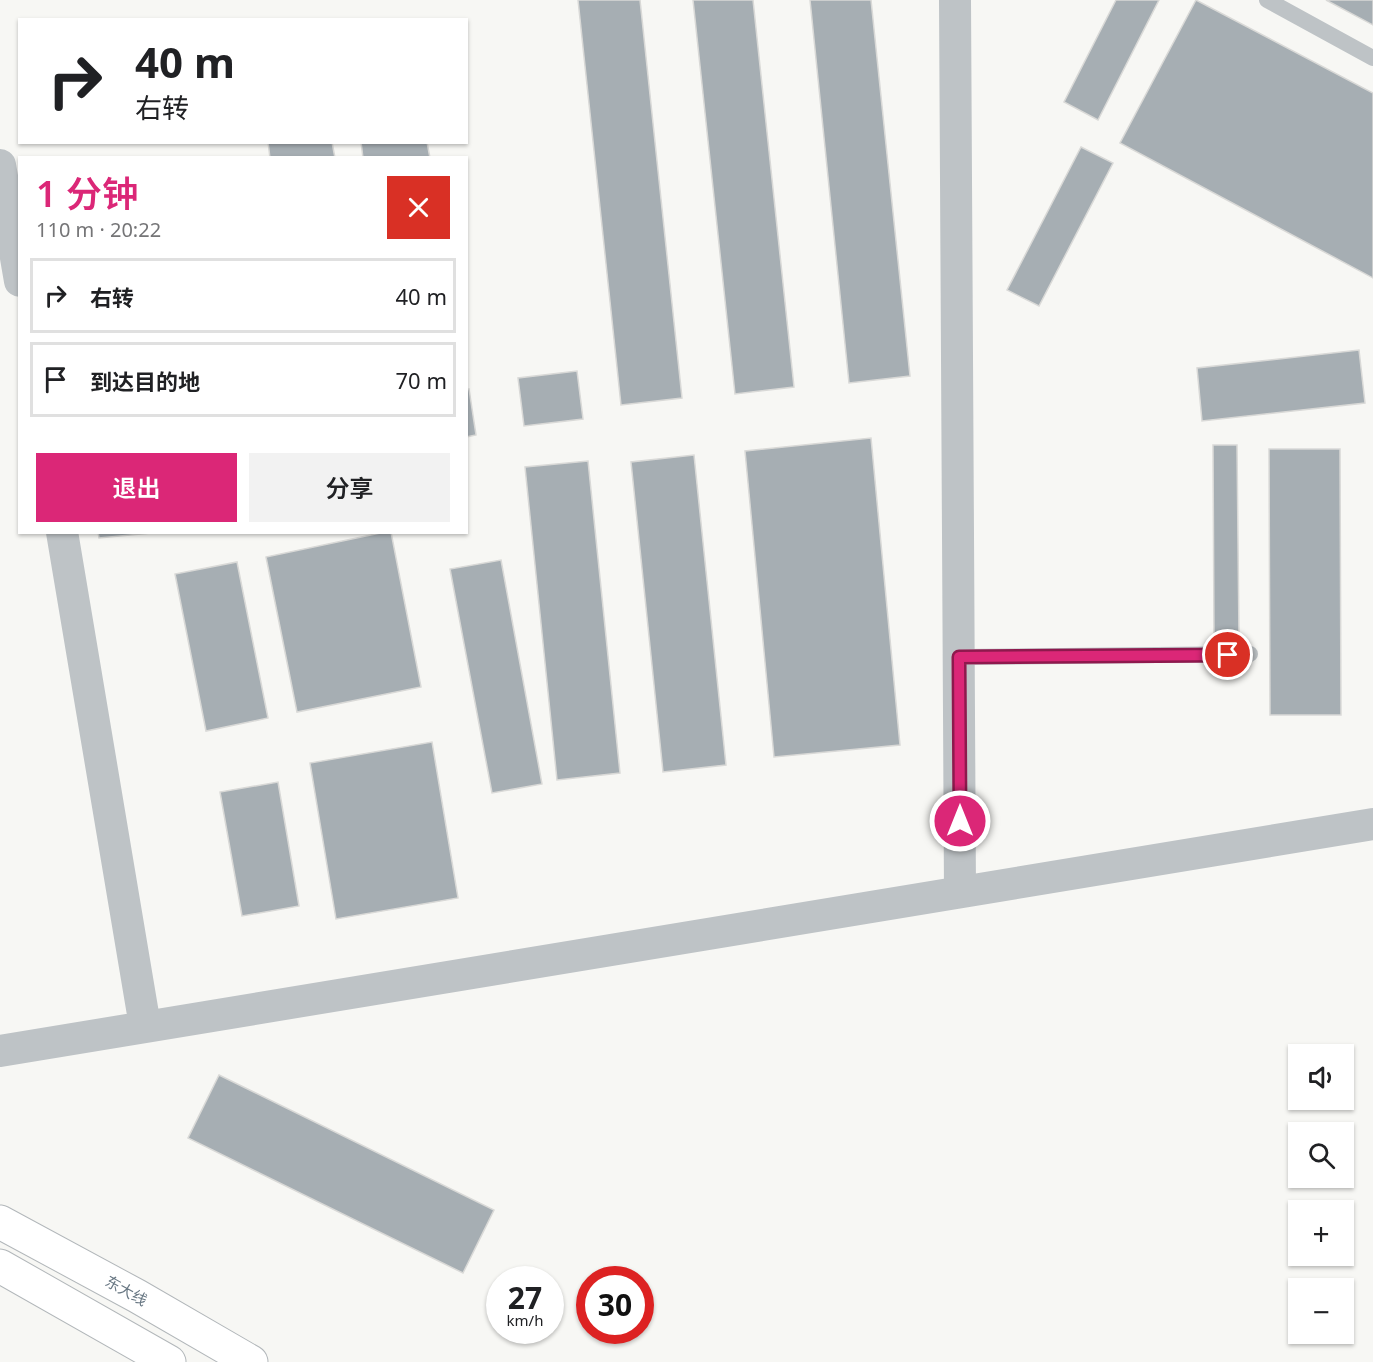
<!DOCTYPE html>
<html lang="zh">
<meta charset="utf-8">
<style>
:root{--surface:#fff;--page:#f2f2f2;--text:#202124;--muted:#757577;--line:#e0e0e0;--accent:#db2777}
body{margin:0;font-family:"Noto Sans","Noto Sans SC",sans-serif;background:var(--page);color:var(--text);height:100vh;display:flex;flex-direction:column;font-size:22px;white-space:nowrap}
*{box-sizing:border-box;margin:0}
p{font-size:20px;color:var(--muted)}
.icon{flex:none;width:33px;height:33px;fill:none;stroke:currentColor;stroke-width:2;stroke-linecap:round;stroke-linejoin:round}
.map{position:relative;flex:1;overflow:hidden}
.drawer{position:absolute;left:18px;top:156px;width:450px;height:378px;display:flex;flex-direction:column;background:var(--surface);border-radius:0px;box-shadow:0 2px 4px #0004}
.drawer>*{flex:none}
.guide{position:absolute;left:18px;top:18px;width:450px;height:126px;border-radius:0px;box-shadow:0 2px 4px #0004;background:#fff;color:var(--text);overflow:hidden}
.tools{position:absolute;left:1288px;top:1044px;display:grid;gap:12px}
.tools a{display:grid;place-items:center;width:66px;height:66px;border-radius:0px;background:var(--surface);box-shadow:0 2px 4px #0004;font-size:30px}
.speed{position:absolute;left:486px;top:1266px;display:flex;gap:12px;font-size:30px;font-weight:700;text-align:center}
.speed>*{display:grid;place-content:center;width:78px;height:78px;border-radius:50%;background:var(--surface);box-shadow:0 2px 4px #0004;line-height:1}
.speed small{font-size:15px;font-weight:400}
.speed .limit{border:9px solid #d22;background:#fff;color:#111}
.pin{position:absolute;display:grid;place-items:center;width:51px;height:51px;color:#fff;margin:-26px;border:3px solid #fff;border-radius:50%;box-shadow:0 2px 6px #0007}
.me{position:absolute;width:66px;margin:-33px;rotate:0deg;stroke-linejoin:round;filter:drop-shadow(0 0 4px #0008)}
.turn{display:flex;align-items:center;gap:21px;height:126px;padding:0 18px;font-size:27px}
.turn .icon{width:78px;height:78px;stroke-width:2.5}
.turn b{display:block;font-size:42px;line-height:51px}
.round{display:grid;place-items:center;flex:none;width:63px;height:63px;border-radius:0px;background:var(--page)}
.overview{display:flex;align-items:center;justify-content:space-between;height:102px;padding:0 18px}
h1{font-size:36px;font-weight:600;line-height:45px;color:var(--accent)}
.primary-button{display:flex;gap:12px;margin-top:auto;padding:12px 18px}
.primary-button a{flex:1;height:69px;border-radius:0px;background:var(--accent);color:#fff;font-size:24px;font-weight:600;line-height:69px;text-align:center}
.primary-button a+a{background:var(--page);color:var(--text)}
ul{padding:0;list-style:none}
li{display:flex;align-items:center;gap:18px;height:75px;margin:0 12px 9px;padding:0 6px;border:3px solid var(--line);border-radius:0px}
li div{flex:1}
li b{display:block;font-size:22px}
li em{font-style:normal}
.map>svg:first-child{display:block}
.building{fill:#a6aeb3;stroke:#d9d9d7;stroke-width:1.5}
.lines{fill:none;stroke-linecap:round;stroke-linejoin:round}
.primary-casing{stroke:#b2b7ba;stroke-width:35}
.service{stroke:#bec3c6;stroke-width:16}
.minor{stroke:#bec3c6;stroke-width:32}
.primary{stroke:#fff;stroke-width:33}
.route-casing{stroke:#8e194d;stroke-width:15}
.route{stroke:#db2777;stroke-width:10}
.labels{text-anchor:middle;stroke-width:6;stroke-linejoin:round;paint-order:stroke}
.street-label{font-size:15px;fill:#687783;stroke:#fff}
</style>
<div class="map">
<svg width="1373" height="1362" viewBox="0 0 1373 1362">
<rect width="100%" height="100%" fill="#f7f7f4"/>
<path class="building" d="M578 0H640L682 398 621 405Z
M693 0H753L794 387 735 394Z
M810 0H871L910 376 849 383Z
M1116 0H1159L1098 120 1064 102Z
M1196 0 1373 93V278L1120 143Z
M1326 0H1373V25Z
M268 142H332L335 158H270Z
M361 142H427L430 158H363Z
M1081 147 1113 163 1039 306 1007 290Z
M1359 350 1365 403 1202 421 1197 368Z
M577 371 583 419 524 426 518 378Z
M469 389 476 435 466 437V390Z
M871 438 900 745 774 757 745 451Z
M1213 445H1237L1239 637 1214 638Z
M1269 449H1340L1341 715H1270Z
M694 455 726 765 663 772 631 462Z
M588 461 620 773 557 780 525 467Z
M98 532H162L99 538Z
M385 532H391L421 687 297 712 266 557Z
M501 560 542 784 492 793 450 569Z
M237 562 268 718 206 731 175 574Z
M432 742 458 898 336 919 310 763Z
M278 782 299 906 242 916 220 792Z
M219 1075 494 1210 463 1273 188 1138Z"/>
<g class="lines">
<g class="primary-casing">
<path id="primary" d="M0 1222 137 1296 251 1362
M0 1266 169 1362"/>
</g>
<path class="service" d="M1267 0 1373 58
M959 657 1250 654"/>
<path class="minor" d="M955 0 960 892
M0 165 20 281
M62 532 145 1026
M0 1051 1373 824"/>
<use href="#primary" class="primary"/>
</g>
<g class="lines">
<g class="route-casing">
<path id="route" d="M960 821 959 657 1228 655"/>
</g>
<use href="#route" class="route"/>
</g>
<g class="labels">
<g class="street-label">
<text transform="translate(126 1291) rotate(29)" y="5">东大线</text>
</g>
</g>
</svg>
<div class="tools">
<a><svg class="icon" aria-label="sound" viewBox="0 0 24 24"><path d="M4 9h4l5-4v14l-5-4H4zM17 9q2 3 0 6"/></svg></a>
<a><svg class="icon" aria-label="search" viewBox="0 0 24 24"><circle cx="10" cy="10" r="6"/><path d="M15 15l6 6"/></svg></a>
<a>+</a>
<a>−</a>
</div>
<div class="speed"><div>27<small>km/h</small></div><div class="limit">30</div></div>
<div class="pin" style="left:1228px;top:655px;background:#d93025"><svg class="icon" aria-label="arrive" viewBox="0 0 24 24"><path d="M6 21V4h12l-3 4 3 4H6"/></svg></div>
<svg class="me" style="left:960px;top:821px" viewBox="-20 -20 40 40"><circle r="17" fill="#db2777" stroke="#fff" stroke-width="3"/><path d="M0-11L8 9 0 5-8 9z" fill="#fff"/></svg>
<div class="guide">
<div class="turn"><svg class="icon" aria-label="right" viewBox="0 0 24 24"><path d="M7 20v-9h11M14 6l5 5-5 5"/></svg><div><b>40 m</b>右转</div></div>
</div>
<section class="drawer">
<div class="overview"><div><h1>1 分钟</h1><p>110 m · 20:22</p></div><a class="round" style="background:#d93025;color:#fff"><svg class="icon" aria-label="close" viewBox="0 0 24 24"><path d="M6 6l12 12M18 6L6 18"/></svg></a></div>
<ul>
<li><svg class="icon" aria-label="right" viewBox="0 0 24 24"><path d="M7 20v-9h11M14 6l5 5-5 5"/></svg><div><b>右转</b></div><em>40 m</em></li>
<li><svg class="icon" aria-label="arrive" viewBox="0 0 24 24"><path d="M6 21V4h12l-3 4 3 4H6"/></svg><div><b>到达目的地</b></div><em>70 m</em></li>
</ul>
<div class="primary-button"><a>退出</a><a>分享</a></div>
</section>
</div>
